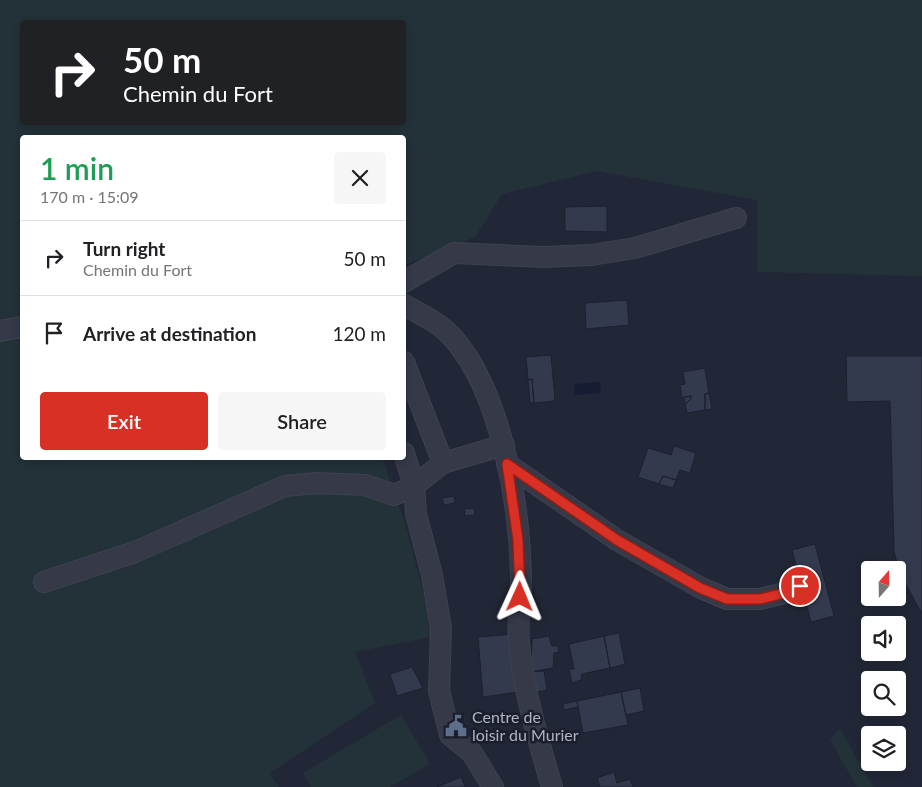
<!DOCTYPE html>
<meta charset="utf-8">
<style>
:root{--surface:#fff;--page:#f6f6f6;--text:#202124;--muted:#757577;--line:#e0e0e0;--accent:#d93025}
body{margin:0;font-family:Lato,sans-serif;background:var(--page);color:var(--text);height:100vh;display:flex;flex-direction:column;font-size:19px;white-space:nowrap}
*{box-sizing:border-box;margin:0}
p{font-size:16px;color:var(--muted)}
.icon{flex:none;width:28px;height:28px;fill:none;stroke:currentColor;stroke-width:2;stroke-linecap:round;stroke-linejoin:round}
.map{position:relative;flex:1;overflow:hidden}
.side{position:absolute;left:20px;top:135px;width:386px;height:325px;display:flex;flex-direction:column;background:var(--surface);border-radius:5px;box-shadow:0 2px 8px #0003}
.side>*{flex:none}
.top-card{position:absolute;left:20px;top:20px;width:386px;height:105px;border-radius:5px;box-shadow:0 2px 8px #0003;background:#202124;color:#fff;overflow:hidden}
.needle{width:32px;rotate:20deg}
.tools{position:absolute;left:861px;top:561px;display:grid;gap:10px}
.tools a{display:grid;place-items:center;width:45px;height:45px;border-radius:5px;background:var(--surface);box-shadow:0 2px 8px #0003;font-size:25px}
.pin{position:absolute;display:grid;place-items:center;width:42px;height:42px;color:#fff;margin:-21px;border:2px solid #fff;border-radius:50%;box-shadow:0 1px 5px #0007}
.me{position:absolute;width:55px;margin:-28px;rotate:1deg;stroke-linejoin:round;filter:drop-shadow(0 0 4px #0008)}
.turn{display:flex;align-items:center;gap:18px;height:105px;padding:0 20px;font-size:22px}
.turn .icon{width:65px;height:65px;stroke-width:2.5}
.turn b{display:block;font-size:35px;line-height:42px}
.round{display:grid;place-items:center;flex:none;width:52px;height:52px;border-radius:5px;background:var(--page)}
.head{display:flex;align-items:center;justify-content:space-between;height:85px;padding:0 20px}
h1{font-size:30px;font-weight:600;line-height:38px;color:#1e9e55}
.button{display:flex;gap:10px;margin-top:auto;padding:10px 20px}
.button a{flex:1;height:58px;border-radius:5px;background:var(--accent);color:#fff;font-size:20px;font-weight:600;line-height:58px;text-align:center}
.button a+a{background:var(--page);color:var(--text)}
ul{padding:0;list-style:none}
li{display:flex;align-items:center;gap:15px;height:75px;padding:0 20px;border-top:1px solid var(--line)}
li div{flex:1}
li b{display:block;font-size:19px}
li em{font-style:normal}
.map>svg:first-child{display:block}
.green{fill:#233239;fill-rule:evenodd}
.water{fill:#161c34}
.building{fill:#343a4e;stroke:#1c202f}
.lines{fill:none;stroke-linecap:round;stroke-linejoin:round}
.minor-casing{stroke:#3e4251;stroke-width:22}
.minor{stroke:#353948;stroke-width:20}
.route-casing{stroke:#8d1f18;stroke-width:12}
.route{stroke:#d93025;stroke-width:9}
.labels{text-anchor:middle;stroke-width:5;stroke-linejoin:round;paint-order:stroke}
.poi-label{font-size:16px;fill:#b0b4c4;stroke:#1a1e2d;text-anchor:start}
</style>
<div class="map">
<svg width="922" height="787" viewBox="0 0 922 787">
<rect width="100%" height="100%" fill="#222737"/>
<path class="green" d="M0 0H922V276L757 272V200L597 171 502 194 475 237 404 265V138H22V458H383L394 495 403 516 435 636 355 652 375 703 270 773 279 787H0ZM22 22H404V122H22Z
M401 715 430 764 390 787H311L303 773Z
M840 728 873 787H857L830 740Z"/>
<path class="water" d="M600 382 601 393 575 395 574 384Z"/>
<path class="building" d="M607 206V232L565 231V207Z
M627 300 629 325 586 329 585 303Z
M551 355 555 401 534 403 532 379 528 380 526 357Z
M846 356H922V614L899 572 894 551 890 401 847 402Z
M705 368 709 393 705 394V410L687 413 685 404 691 399V396L682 398 680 385 685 384 683 372Z
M532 379 534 403H530L528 380Z
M709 393 712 409 705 410V394Z
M691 396V399L685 404 684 397Z
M674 446 696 453 690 473 680 470 676 480 663 476 659 484 638 477 648 448 671 455Z
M663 476 676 480 673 488 659 484Z
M454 496 455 503 444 505 442 498Z
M474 508 475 515 465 516 464 509Z
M815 544 834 616 811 622 792 550Z
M619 633 625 664 610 668 604 636Z
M516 634 519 692 483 697 478 637Z
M549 636 552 646H558L559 652 554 653 553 668 531 672 532 639Z
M604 636 610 668 582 674 581 680 572 683 569 669H574L569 644Z
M412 667 423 688 397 696 390 674Z
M544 671 547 690 532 693 531 672Z
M640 688 644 711 626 715 621 692Z
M621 692 628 725 583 733 577 701Z
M577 701 578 707 564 710 563 704Z
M614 772 617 783 630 779 633 787H600L597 778Z
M461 777 465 787H437Z"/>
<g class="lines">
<g class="minor-casing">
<path id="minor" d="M404 282 454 253 544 257 591 255 635 248 736 218
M404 305C421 314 441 324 454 339 502 395 520 507 521 579 521 601 517 622 519 643 524 693 538 739 552 787
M0 331 22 327
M404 362 443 463
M404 453 414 486 443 463 504 445
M507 464 617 540 701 588 727 599H760L797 590 800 586
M44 582 135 552 285 486 317 483 365 485 394 495 414 486 416 514 432 575 441 628 439 691 450 735 472 753 493 787"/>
</g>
<use href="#minor" class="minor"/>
</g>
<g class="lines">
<g class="route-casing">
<path id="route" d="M520 597 518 540 507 464 617 540 700 588 727 599H760L797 590 800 586"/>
</g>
<use href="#route" class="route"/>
</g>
<defs>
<g id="civic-bare" transform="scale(1.725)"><path d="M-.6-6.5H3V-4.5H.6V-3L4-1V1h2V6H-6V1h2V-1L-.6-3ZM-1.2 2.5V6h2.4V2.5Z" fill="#5c6f8a" stroke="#1a1e2d" stroke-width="2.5" paint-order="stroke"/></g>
</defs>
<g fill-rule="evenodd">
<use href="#civic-bare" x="456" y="726"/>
</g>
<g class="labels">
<g class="poi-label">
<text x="472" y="723">Centre de<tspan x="472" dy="18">loisir du Murier</tspan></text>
</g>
</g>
</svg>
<div class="tools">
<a><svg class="needle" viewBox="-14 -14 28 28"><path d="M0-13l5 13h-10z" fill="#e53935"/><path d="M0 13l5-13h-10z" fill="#757577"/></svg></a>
<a><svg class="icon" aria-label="sound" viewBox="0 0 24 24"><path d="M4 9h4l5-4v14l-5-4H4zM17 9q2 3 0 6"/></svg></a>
<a><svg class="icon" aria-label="search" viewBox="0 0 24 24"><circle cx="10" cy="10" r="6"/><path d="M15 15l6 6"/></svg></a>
<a><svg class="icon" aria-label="layers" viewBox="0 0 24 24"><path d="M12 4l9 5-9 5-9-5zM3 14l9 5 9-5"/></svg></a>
</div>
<div class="pin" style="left:800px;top:586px;background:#d93025"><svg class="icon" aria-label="arrive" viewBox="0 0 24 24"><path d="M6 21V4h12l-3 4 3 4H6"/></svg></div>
<svg class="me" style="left:520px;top:597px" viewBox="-20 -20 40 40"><path d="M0-17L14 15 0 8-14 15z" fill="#d93025" stroke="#fff" stroke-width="4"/></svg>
<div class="top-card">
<div class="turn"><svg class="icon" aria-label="right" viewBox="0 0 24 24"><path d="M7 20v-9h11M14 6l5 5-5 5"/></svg><div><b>50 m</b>Chemin du Fort</div></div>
</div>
<section class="side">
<div class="head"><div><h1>1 min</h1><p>170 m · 15:09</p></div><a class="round"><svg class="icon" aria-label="close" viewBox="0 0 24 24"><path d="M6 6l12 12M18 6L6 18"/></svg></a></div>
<ul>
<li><svg class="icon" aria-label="right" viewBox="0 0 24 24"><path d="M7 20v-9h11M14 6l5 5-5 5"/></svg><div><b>Turn right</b><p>Chemin du Fort</p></div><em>50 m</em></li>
<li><svg class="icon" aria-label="arrive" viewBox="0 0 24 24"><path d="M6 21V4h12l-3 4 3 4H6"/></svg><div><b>Arrive at destination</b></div><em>120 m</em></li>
</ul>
<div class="button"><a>Exit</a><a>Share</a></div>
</section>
</div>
